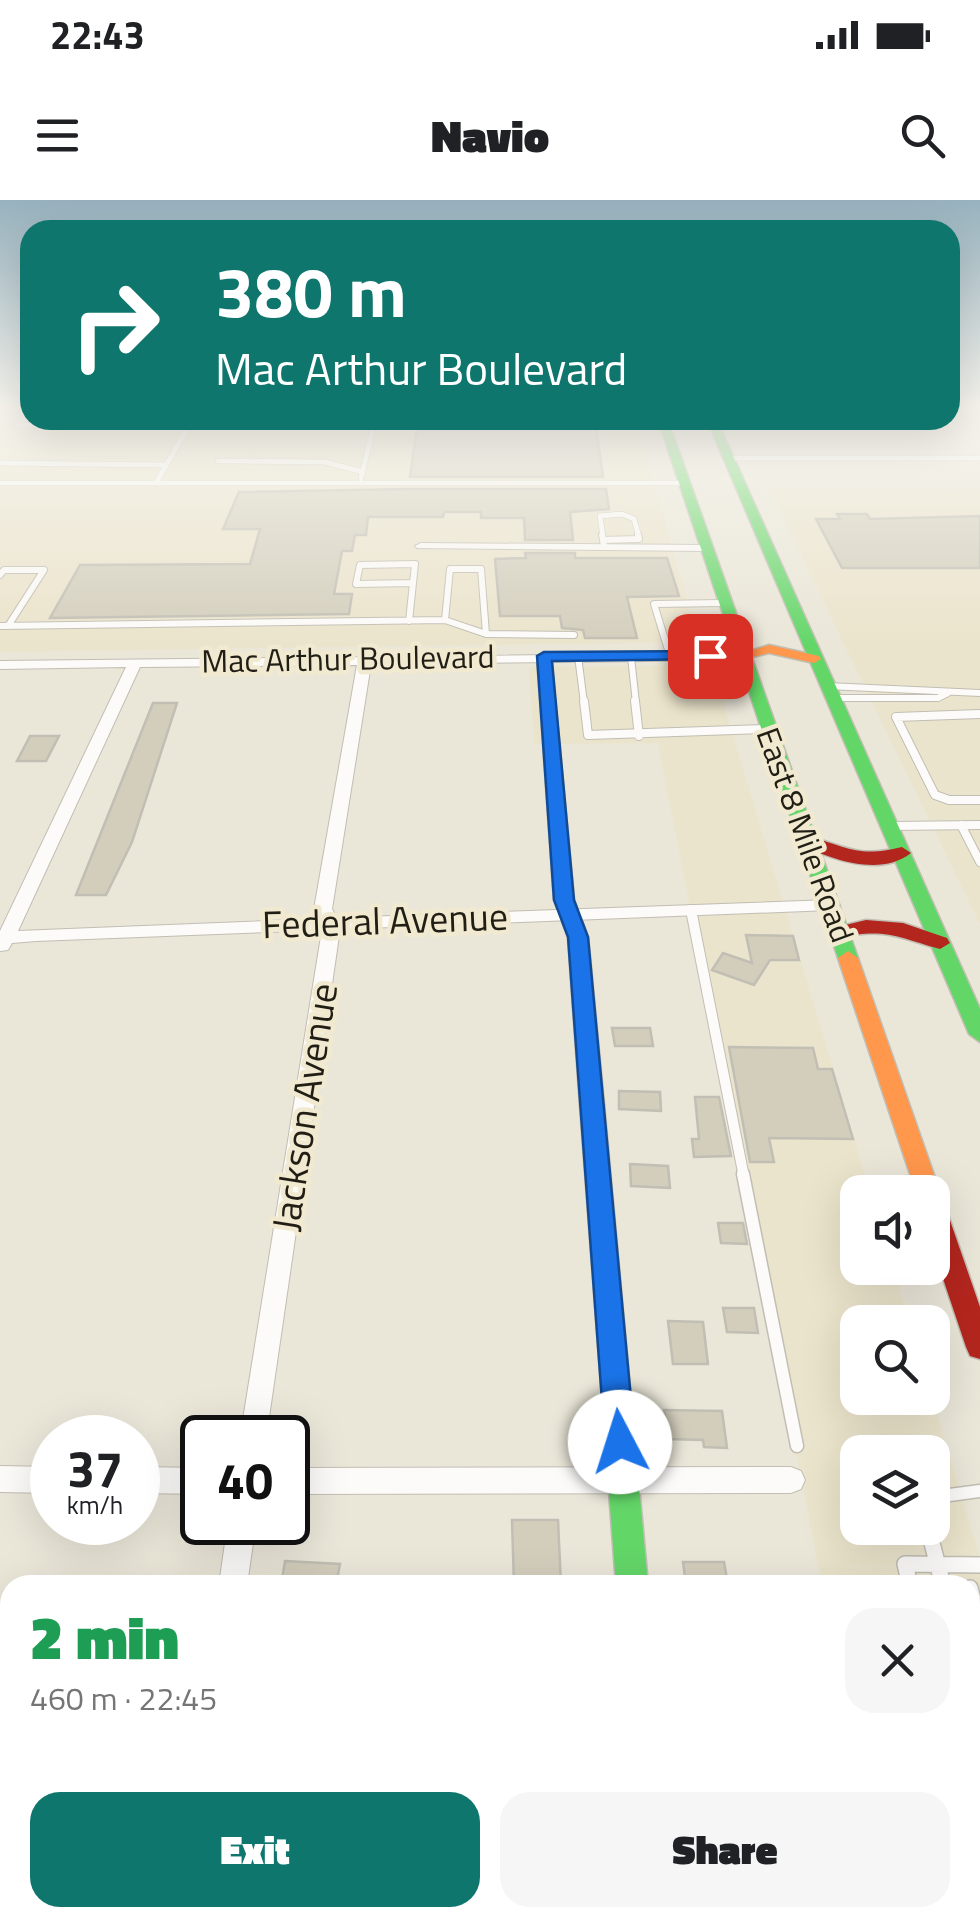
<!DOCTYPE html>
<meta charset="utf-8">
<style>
:root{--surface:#fff;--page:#f6f6f6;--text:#202124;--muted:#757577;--accent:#0f766e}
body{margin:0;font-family:"Titillium Web",sans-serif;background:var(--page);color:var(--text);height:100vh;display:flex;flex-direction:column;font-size:38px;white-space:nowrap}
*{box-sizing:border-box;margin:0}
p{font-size:32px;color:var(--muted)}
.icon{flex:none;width:55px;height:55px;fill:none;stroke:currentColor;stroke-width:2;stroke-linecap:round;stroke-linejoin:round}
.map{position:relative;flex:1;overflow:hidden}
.sheet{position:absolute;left:0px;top:1375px;width:980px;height:352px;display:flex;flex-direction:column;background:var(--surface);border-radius:30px 30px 0 0;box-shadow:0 10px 40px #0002}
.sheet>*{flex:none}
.guide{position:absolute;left:20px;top:20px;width:940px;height:210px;border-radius:30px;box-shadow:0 10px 40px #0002;background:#0f766e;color:#fff;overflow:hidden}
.controls{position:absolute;left:840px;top:975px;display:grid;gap:20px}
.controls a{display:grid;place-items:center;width:110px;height:110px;border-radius:20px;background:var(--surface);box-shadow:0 10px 40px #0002;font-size:50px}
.speed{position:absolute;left:30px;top:1215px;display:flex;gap:20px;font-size:50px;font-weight:700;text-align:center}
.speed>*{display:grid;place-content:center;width:130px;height:130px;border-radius:50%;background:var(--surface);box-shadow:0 10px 40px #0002;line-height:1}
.speed small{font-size:25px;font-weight:400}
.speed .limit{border:5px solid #111;border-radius:15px;background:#fff;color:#111}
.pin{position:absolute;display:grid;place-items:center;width:85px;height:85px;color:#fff;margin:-42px;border-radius:20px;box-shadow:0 5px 15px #0006}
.me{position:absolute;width:110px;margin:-55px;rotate:355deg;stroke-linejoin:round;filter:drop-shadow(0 0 8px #0008)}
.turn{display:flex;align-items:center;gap:35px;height:210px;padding:0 30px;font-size:45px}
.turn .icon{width:130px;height:130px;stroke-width:2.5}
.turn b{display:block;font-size:70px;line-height:85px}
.round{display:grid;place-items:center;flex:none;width:105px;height:105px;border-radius:30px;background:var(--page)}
.overview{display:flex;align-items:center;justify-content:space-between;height:170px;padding:0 30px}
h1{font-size:60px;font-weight:800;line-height:75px;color:#1e9e55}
.cta{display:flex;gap:20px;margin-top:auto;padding:20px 30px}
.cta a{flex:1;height:115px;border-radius:30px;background:var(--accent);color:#fff;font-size:40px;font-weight:800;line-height:115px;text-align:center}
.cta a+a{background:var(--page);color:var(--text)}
.status{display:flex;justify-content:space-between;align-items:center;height:70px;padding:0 50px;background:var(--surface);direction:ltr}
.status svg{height:28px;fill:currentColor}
header{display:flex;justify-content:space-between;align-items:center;height:130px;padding:0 30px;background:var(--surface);font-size:45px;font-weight:800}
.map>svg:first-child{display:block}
.built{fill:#ebe4cc;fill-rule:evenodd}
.building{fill:#d3cebc;stroke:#c1beb4;stroke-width:2.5}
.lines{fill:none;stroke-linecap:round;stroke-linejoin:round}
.lane-far5-casing{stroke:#c1beb3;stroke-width:6}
.lane-far4-casing{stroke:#c1beb3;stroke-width:8}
.lane-far3-casing{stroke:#c1beb3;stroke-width:10}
.lane-far2-casing{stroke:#c1beb3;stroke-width:12}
.lane-far1-casing{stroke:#c1beb3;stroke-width:15}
.lane-casing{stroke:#c1beb3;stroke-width:18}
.street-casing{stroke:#c1beb3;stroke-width:2}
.fast-casing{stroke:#c1beb3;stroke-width:3}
.slow-casing{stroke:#c1beb3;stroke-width:3}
.jam-casing{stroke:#c1beb3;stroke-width:3}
.lane-far5{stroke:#fcfbf9;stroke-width:5}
.lane-far4{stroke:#fcfbf9;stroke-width:6}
.lane-far3{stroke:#fcfbf9;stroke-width:8}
.lane-far2{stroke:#fcfbf9;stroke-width:10}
.lane-far1{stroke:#fcfbf9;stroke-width:12}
.lane{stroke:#fcfbf9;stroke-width:15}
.street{fill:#fcfbf9;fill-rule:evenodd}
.fast{fill:#63d668;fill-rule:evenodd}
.slow{fill:#ff974d;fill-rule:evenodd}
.jam{fill:#b3261e;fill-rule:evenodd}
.route{fill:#1a73e8;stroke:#114b97;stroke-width:2.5}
.labels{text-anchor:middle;stroke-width:9;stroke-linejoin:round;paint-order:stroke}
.far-street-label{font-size:32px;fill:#211e15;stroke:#f1ead1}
.street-label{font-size:38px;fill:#211e15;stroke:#f1ead1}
</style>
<div class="status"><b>22:43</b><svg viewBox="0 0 49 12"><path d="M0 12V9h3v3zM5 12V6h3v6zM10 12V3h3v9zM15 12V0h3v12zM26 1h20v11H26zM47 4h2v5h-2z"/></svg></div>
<header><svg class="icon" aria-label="menu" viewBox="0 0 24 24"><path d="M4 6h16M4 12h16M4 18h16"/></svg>Navio<svg class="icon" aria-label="search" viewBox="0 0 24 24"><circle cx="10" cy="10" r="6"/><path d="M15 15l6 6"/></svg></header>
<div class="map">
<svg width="980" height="1727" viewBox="0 0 980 1727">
<rect width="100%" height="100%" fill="#eae6d8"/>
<path class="built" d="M0 204H30V220H636L699 442 0 452Z
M769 288 980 289V724L873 504Z
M712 465 870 992H858V1068H893L909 1122H858V1198H932L980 1358V1727H601V1718H970V1385H822L658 543 534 544 529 467ZM858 1252H932V1328H858Z"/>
<path class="building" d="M418 220H595L603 277H410Z
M408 289H606L609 309 570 312 573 340H525L524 318H481V312H444L443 317H368L366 335H355L352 351H342L334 394H352L349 414 50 418 80 365 250 364 260 329H223L239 292Z
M837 314H867L870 319 980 316V368H842L816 319H840Z
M525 353H575V358H667L679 396 627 397 637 438H585L583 430 562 428 560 416H500L495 359 526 358Z
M153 503H177L132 642 106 695H76Z
M30 536H59L46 561H17Z
M746 735 793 736 799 760H770L754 785 712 770 723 753 752 763Z
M612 828H650L653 846H615Z
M729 847 813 848 818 869H832L853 939 769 938 774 962H750Z
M619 891 660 892 661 911 619 909Z
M695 897H719L731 956 694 957 692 939H699Z
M630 964 668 966 670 988 631 986Z
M718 1023H743L747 1044 721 1043Z
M723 1108H754L758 1133 727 1132Z
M668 1121 703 1122 708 1164H673Z
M664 1210 722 1211 727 1248 704 1247 703 1240 667 1239Z
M512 1320H558L561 1385H514Z
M285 1361 340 1364 336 1385H281Z
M683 1362H724L728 1385H686Z"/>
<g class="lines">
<g class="lane-far5-casing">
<path id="lane-far5" d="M0 205H30
M18 225 188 226
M207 225H348L361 220
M729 258H980
M218 261 325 262 363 272
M0 263 166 265
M361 278 375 220
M0 283H684
M156 283 192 220
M603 337 600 316 622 314 634 319 639 337"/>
</g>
<g class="lane-far4-casing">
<path id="lane-far4" d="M602 335 603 340
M603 340 604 347
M603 340 639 339 638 335
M0 375 4 370H44L8 426
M445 420 486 434
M409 421 415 364 360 365 356 384 413 383
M0 426 445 420 450 369H481L486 434 574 435
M578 456 584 503
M670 456 654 404 723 403
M631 457 636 503
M827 486 980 493
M832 498H938L948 493"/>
</g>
<g class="lane-far3-casing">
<path id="lane-far3" d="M584 501 588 535 766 529
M635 501 639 536
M980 514 896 517 935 595 949 600H980
M961 625 980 662
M891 626 980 625"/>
</g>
<g class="lane-far2-casing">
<path id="lane-far2" d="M691 710 744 977"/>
</g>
<g class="lane-far1-casing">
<path id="lane-far1" d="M743 974 797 1246
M932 1302 942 1296 980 1291"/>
</g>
<g class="lane-casing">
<path id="lane" d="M928 1328 943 1385
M910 1385 905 1364 980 1365
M970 1388 977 1414
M970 1491 976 1516H980
M970 1627 980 1639
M753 1718 754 1727"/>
</g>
<g class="street-casing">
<path id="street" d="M421 343 705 345 711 348 705 351 417 348 415 346Z
M746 453 748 456 741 460 371 464 332 709 337 718 831 700 840 705 831 710 340 729 266 1238H240L322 730 36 741 12 743 8 750 0 751V731L126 467 0 469V461ZM357 465 314 709 320 719 18 731 140 467Z
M0 1266 52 1267V1293L0 1292Z
M138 1267 202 1268V1294L138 1293Z
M791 1267 801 1271 805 1280 801 1289 791 1293 288 1294V1268Z
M228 1322H256L247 1385H219Z
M166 1718H200L199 1727H165Z
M642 1718H676L677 1727H643Z"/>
</g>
<g class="fast-casing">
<path id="fast" d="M658 220H668L858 758 855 763 848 765 838 758Z
M707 220H717L980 809V842L969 834Z
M592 896 600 899 604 905 648 1385H616L580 905 584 899Z"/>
</g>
<g class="slow-casing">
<path id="slow" d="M769 445 819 456 821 459 814 463 769 453 741 460 734 456Z
M544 452 551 456 574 700 588 737 604 905 600 911H584L580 905 568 737 554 700 537 456Z
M848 751 858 758 940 992 937 999 932 1000V992H916L838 758Z"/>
</g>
<g class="jam-casing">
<path id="jam" d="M808 636C847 647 859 658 902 647L911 653C881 677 832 660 802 645V637Z
M866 720 903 723 947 738 950 743 940 749C900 738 884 727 840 738L830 732 833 728Z
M932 996 941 999 945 1006 980 1107V1159L970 1156 966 1147 932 1046Z"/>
</g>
<use href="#lane-far5" class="lane-far5"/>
<use href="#lane-far4" class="lane-far4"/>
<use href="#lane-far3" class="lane-far3"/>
<use href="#lane-far2" class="lane-far2"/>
<use href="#lane-far1" class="lane-far1"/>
<use href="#lane" class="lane"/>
<use href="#street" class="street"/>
<use href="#fast" class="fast"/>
<use href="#slow" class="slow"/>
<use href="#jam" class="jam"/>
</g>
<linearGradient id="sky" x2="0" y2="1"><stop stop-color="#97b2be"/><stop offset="0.46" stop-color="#f6f4ed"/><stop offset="1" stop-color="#f6f4ed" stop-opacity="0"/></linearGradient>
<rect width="980" height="446" fill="url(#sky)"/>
<path class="route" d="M710 451 715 453V459L552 461 574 700 588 737 635 1242 630 1252 620 1256 609 1252 605 1242 568 737 554 700 537 456 544 452Z"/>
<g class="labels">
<g class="far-street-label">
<text transform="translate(348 459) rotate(-1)" y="11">Mac Arthur Boulevard</text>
<text transform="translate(805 635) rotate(70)" y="11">East 8 Mile Road</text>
</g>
<g class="street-label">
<text transform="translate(385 721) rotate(-2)" y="13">Federal Avenue</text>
<text transform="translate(305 907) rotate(-81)" y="13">Jackson Avenue</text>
</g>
</g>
</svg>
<div class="controls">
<a><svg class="icon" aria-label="sound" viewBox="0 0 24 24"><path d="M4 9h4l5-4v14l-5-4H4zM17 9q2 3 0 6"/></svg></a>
<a><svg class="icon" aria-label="search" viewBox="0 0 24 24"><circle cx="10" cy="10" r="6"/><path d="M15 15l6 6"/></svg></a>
<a><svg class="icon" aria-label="layers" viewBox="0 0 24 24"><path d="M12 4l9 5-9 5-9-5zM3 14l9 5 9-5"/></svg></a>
</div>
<div class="speed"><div>37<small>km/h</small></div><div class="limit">40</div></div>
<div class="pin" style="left:710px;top:456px;background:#d93025"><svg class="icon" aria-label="arrive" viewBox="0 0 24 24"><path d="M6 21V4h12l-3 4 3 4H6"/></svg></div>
<svg class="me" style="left:620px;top:1242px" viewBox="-20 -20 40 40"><circle r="19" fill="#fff"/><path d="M0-13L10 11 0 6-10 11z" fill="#1a73e8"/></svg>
<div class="guide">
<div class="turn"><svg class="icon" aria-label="right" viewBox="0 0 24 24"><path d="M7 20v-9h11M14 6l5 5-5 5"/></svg><div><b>380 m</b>Mac Arthur Boulevard</div></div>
</div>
<section class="sheet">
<div class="overview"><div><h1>2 min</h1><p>460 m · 22:45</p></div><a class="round"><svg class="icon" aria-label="close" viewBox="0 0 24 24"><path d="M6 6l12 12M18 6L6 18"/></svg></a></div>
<div class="cta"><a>Exit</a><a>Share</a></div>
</section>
</div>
